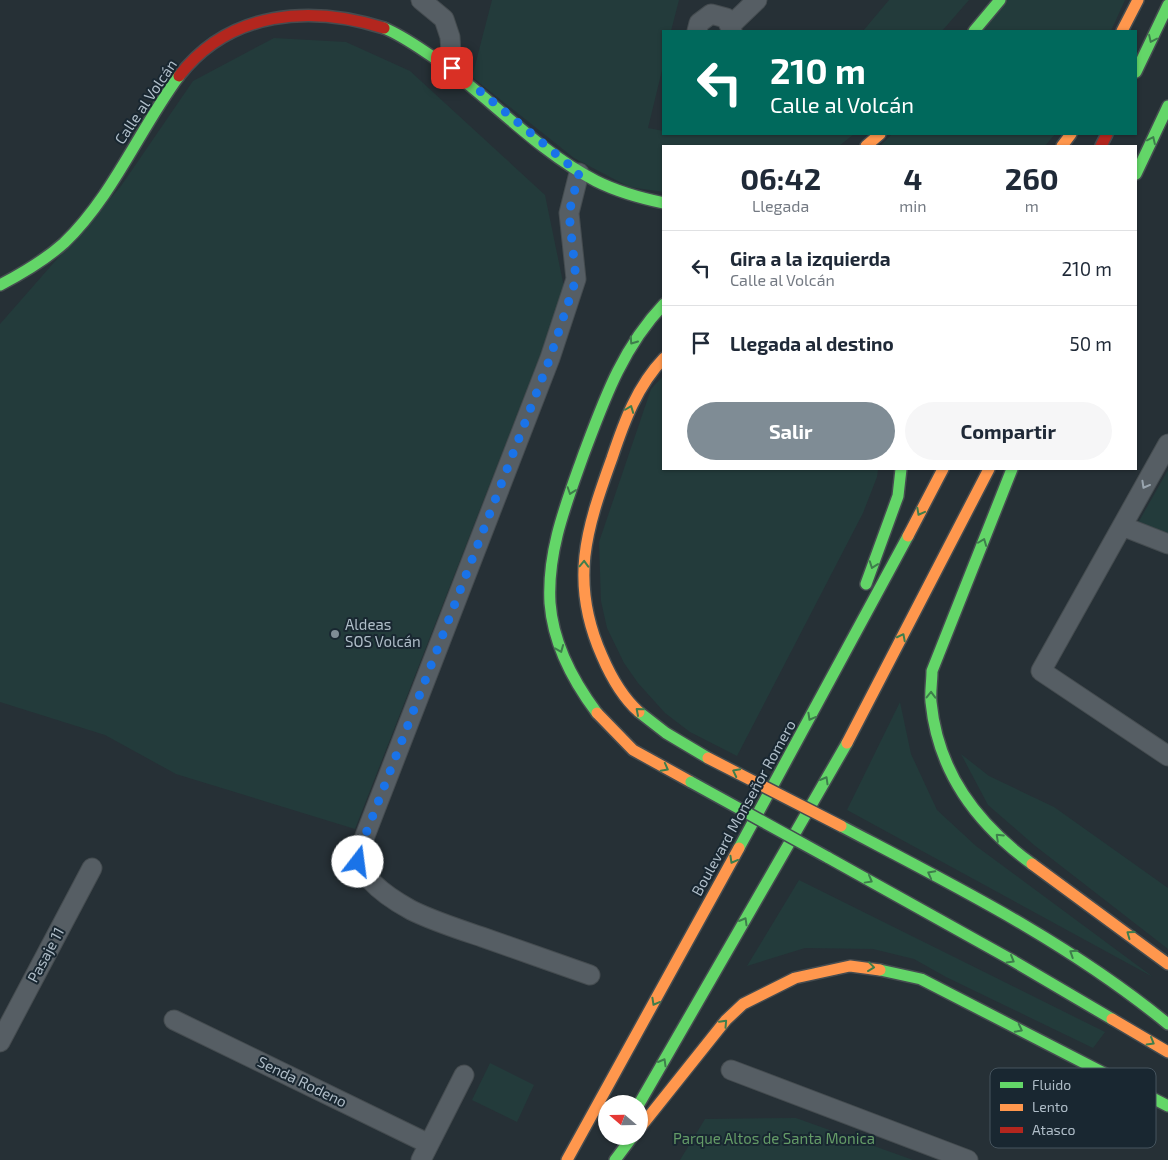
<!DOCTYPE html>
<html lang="es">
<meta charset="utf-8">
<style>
:root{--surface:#fff;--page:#f6f6f7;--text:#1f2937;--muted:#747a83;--line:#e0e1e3;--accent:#7f8c95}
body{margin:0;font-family:"Exo 2",sans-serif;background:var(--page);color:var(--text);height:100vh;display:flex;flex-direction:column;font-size:19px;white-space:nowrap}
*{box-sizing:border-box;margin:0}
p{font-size:16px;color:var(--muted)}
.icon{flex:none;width:28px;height:28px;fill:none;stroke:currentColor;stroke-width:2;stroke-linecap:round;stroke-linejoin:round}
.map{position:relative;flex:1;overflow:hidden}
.side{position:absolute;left:662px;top:145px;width:475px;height:325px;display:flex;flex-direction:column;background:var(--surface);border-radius:0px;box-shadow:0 1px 4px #0004}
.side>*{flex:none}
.guide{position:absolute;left:662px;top:30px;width:475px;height:105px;border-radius:0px;box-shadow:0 1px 4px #0004;background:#00695c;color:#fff;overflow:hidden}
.needle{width:32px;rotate:290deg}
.controls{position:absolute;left:598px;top:1095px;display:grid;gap:10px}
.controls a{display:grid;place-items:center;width:50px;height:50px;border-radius:50%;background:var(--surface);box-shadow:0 1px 4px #0004;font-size:25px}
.pin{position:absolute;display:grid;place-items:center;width:42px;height:42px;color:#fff;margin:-21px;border-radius:10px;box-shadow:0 2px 8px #0006}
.me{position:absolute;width:55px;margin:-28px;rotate:15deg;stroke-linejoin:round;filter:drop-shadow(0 0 4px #0008)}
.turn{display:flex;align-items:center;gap:18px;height:105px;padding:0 25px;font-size:22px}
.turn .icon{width:65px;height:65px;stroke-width:2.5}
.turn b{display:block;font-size:35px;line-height:42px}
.eta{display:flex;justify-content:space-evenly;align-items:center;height:85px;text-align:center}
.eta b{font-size:30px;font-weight:700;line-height:35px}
.primary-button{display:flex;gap:10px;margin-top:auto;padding:10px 25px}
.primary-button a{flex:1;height:58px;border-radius:30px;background:var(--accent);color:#fff;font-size:20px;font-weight:700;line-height:58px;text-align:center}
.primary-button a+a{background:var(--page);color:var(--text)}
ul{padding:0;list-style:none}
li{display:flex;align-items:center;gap:15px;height:75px;padding:0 25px;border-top:1px solid var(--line)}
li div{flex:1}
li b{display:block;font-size:19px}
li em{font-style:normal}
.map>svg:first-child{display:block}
.green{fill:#233b3b}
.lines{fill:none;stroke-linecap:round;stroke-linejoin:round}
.street-casing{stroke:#454c50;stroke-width:21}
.fast-casing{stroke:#454c50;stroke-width:14}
.slow-casing{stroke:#454c50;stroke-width:14}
.jam-casing{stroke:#454c50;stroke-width:14}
.street{stroke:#565e64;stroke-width:19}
.fast{stroke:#63d668;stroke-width:11}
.slow{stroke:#ff974d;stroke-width:11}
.jam{stroke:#b3261e;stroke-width:11}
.fast-bridge-casing{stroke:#434c51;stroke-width:14;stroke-linecap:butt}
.slow-bridge-casing{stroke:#434c51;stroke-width:14;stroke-linecap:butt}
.fast-bridge{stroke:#63d668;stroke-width:11}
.slow-bridge{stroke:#ff974d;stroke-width:11}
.oneway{stroke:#3e7e4c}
.oneway2{stroke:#99a5af}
.route{stroke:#1a73e8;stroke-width:9;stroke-dasharray:0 16.2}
.poi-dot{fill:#7f8c95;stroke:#192731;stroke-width:2}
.labels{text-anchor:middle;stroke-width:4;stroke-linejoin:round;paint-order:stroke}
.street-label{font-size:15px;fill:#afbdc8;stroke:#192731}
.poi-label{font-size:15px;fill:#afbdc8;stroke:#192731;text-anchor:start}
.park-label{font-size:15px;fill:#649b67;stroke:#192731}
.key{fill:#192731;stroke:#46545e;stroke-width:1}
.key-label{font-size:14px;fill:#afbdc8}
</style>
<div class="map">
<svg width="1168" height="1160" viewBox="0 0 1168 1160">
<rect width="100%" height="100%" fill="#263036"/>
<path class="green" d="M492 0H679L671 31H664V62L648 128 664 131V134H854L839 146H664V192L629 187 574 158 472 77Z
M889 0H969L942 31H863Z
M1006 0H1125L1111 31H980Z
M274 38 346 42 410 71 545 195 565 292 355 829 176 774 105 735 0 702V324L121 186 193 81Z
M892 134H1055L1045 146H880Z
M664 375V469H878L877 477 863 513 737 756 690 732 665 713 638 683 624 663 607 628 601 601 599 542 651 389Z
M1168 470V535L1138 523Z
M900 702 911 754 937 810 976 846 1153 977 847 810Z
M961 754 989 776 1054 807 1168 888V949L1034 845 988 805Z
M799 880 1105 1032 1093 1048 946 977 914 959 873 949 805 948 747 966Z
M490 1063 534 1085 517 1122 472 1100Z
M796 1118 913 1160H680L705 1119Z"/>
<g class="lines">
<g class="street-casing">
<path id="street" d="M421 0 444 19 450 37 452 68
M731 25 757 0
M697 31 699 23 711 14 726 18 732 31
M579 173 569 213 576 279 550 358 358 854C359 879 391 899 411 910 433 921 458 929 482 937 518 950 554 962 590 975
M1168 444 1041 671 1168 756
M1122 526 1168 544
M174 1020 429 1144
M0 1042 92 868
M731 1070 968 1160
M421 1160 464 1075"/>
</g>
<g class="fast-casing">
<path id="fast" d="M384 28C401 35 415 45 430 55 487 94 534 149 596 181 618 192 640 198 664 203
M974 31 1000 0
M1136 72 1168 5
M1136 174 1168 106
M0 285C23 273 45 260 64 243 113 196 139 130 179 76
M1012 469 932 671C932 681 930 692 931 702 938 772 976 823 1032 864
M866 584 898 496 901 469
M639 712 666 733 708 758
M597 713C573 681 553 643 550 603 547 551 566 504 583 456 604 400 622 348 664 304
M841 826C955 886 1068 942 1168 1024
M739 848 908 536
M827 857 1010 959 1112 1019
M880 970 921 979 1168 1106
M639 1104 847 743
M615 1160 633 1136"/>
</g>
<g class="slow-casing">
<path id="slow" d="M1122 31 1138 0
M866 146 880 134
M1062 146 1071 134
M908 536 943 469
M639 712C622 697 611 677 602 656 569 582 586 530 612 458 624 422 637 386 664 358
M597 713 633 750 691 782
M847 743 989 469
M1032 864 1168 964
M1112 1019 1168 1052
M639 1129 726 1020 743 1004 795 978 850 966 880 970
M567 1160 739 848"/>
</g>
<g class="jam-casing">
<path id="jam" d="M179 76C230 10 311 5 384 28
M1101 146 1107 134"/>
</g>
<use href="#street" class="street"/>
<use href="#fast" class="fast"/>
<use href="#slow" class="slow"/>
<use href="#jam" class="jam"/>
<g class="fast-bridge-casing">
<path id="fast-bridge" d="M691 782 827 857"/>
</g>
<g class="slow-bridge-casing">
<path id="slow-bridge" d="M708 758 841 826"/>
</g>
<use href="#fast-bridge" class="fast-bridge"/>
<use href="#slow-bridge" class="slow-bridge"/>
</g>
<defs><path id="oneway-chevron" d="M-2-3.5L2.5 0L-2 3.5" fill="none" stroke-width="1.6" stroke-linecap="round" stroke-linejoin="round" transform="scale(1.25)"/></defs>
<g class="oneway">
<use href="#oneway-chevron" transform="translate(1152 39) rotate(115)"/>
<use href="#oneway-chevron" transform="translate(1152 140) rotate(-65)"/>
<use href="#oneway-chevron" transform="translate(633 341) rotate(125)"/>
<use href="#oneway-chevron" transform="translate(630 409) rotate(-69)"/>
<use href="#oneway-chevron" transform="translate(571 491) rotate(109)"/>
<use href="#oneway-chevron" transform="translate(920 512) rotate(118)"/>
<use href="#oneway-chevron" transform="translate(983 542) rotate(-69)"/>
<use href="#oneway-chevron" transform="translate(584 564) rotate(-88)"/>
<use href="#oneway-chevron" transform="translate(873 565) rotate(110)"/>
<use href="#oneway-chevron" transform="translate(902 637) rotate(-63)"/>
<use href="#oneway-chevron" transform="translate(560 649) rotate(68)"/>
<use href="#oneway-chevron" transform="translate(931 695) rotate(-89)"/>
<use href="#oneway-chevron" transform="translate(639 711) rotate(-139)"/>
<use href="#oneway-chevron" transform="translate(811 717) rotate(119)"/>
<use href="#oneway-chevron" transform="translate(665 768) rotate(28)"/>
<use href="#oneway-chevron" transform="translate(736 772) rotate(-153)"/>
<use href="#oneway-chevron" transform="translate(825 780) rotate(-60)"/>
<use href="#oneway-chevron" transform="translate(999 837) rotate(-137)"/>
<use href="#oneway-chevron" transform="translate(733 860) rotate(119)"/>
<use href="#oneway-chevron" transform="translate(931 874) rotate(-152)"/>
<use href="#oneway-chevron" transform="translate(869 880) rotate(29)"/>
<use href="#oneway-chevron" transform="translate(744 921) rotate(-60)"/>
<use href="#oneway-chevron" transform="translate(1130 934) rotate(-144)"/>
<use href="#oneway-chevron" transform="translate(1073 953) rotate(-147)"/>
<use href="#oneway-chevron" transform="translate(1011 960) rotate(30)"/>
<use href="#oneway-chevron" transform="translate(871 967) rotate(7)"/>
<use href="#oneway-chevron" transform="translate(655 1002) rotate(119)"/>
<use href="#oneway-chevron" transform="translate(724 1023) rotate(-47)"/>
<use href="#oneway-chevron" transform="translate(1019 1029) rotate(27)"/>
<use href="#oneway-chevron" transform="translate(1151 1042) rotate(30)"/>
<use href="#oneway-chevron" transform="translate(663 1062) rotate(-60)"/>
</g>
<use class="oneway2" href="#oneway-chevron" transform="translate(1145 485) rotate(119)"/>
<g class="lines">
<path class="route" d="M358 862V854L550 358 576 279 569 213 579 173 452 68"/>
</g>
<circle class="poi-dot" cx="335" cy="634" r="5"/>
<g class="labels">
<g class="street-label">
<text transform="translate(146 102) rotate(-56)" y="5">Calle al Volcán</text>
<text transform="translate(744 808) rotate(-61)" y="5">Boulevard Monseñor Romero</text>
<text transform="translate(46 955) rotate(-62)" y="5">Pasaje 11</text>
<text transform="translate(302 1082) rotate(26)" y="5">Senda Rodeno</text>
</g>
<g class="poi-label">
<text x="345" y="630">Aldeas<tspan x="345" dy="17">SOS Volcán</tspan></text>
</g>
<g class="park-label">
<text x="774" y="1144">Parque Altos de Santa Monica</text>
</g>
</g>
<rect x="990" y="1068" width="166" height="80" rx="8" class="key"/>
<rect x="1000" y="1082" width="23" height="6" fill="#63d668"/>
<rect x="1000" y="1104" width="23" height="7" fill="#ff974d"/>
<rect x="1000" y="1127" width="23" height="6" fill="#b3261e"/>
<g class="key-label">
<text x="1032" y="1090">Fluido</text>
<text x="1032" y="1112">Lento</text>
<text x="1032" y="1135">Atasco</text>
</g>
</svg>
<div class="controls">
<a><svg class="needle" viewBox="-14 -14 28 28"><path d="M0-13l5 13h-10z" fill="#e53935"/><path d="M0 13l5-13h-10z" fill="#747a83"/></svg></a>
</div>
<div class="pin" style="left:452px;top:68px;background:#d93025"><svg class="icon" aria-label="arrive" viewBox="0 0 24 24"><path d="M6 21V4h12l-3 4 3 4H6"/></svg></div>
<svg class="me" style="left:358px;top:862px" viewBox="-20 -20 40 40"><circle r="19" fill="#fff"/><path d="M0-13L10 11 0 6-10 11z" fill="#1a73e8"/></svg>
<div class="guide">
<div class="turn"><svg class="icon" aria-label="left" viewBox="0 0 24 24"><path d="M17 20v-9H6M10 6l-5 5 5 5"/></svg><div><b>210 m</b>Calle al Volcán</div></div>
</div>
<section class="side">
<div class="eta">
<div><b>06:42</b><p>Llegada</p></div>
<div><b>4</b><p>min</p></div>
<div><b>260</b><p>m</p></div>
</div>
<ul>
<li><svg class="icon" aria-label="left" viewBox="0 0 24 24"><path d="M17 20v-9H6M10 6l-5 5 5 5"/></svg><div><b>Gira a la izquierda</b><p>Calle al Volcán</p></div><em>210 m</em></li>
<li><svg class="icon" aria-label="arrive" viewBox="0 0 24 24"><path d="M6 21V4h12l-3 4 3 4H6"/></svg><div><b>Llegada al destino</b></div><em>50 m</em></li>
</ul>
<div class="primary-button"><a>Salir</a><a>Compartir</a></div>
</section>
</div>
